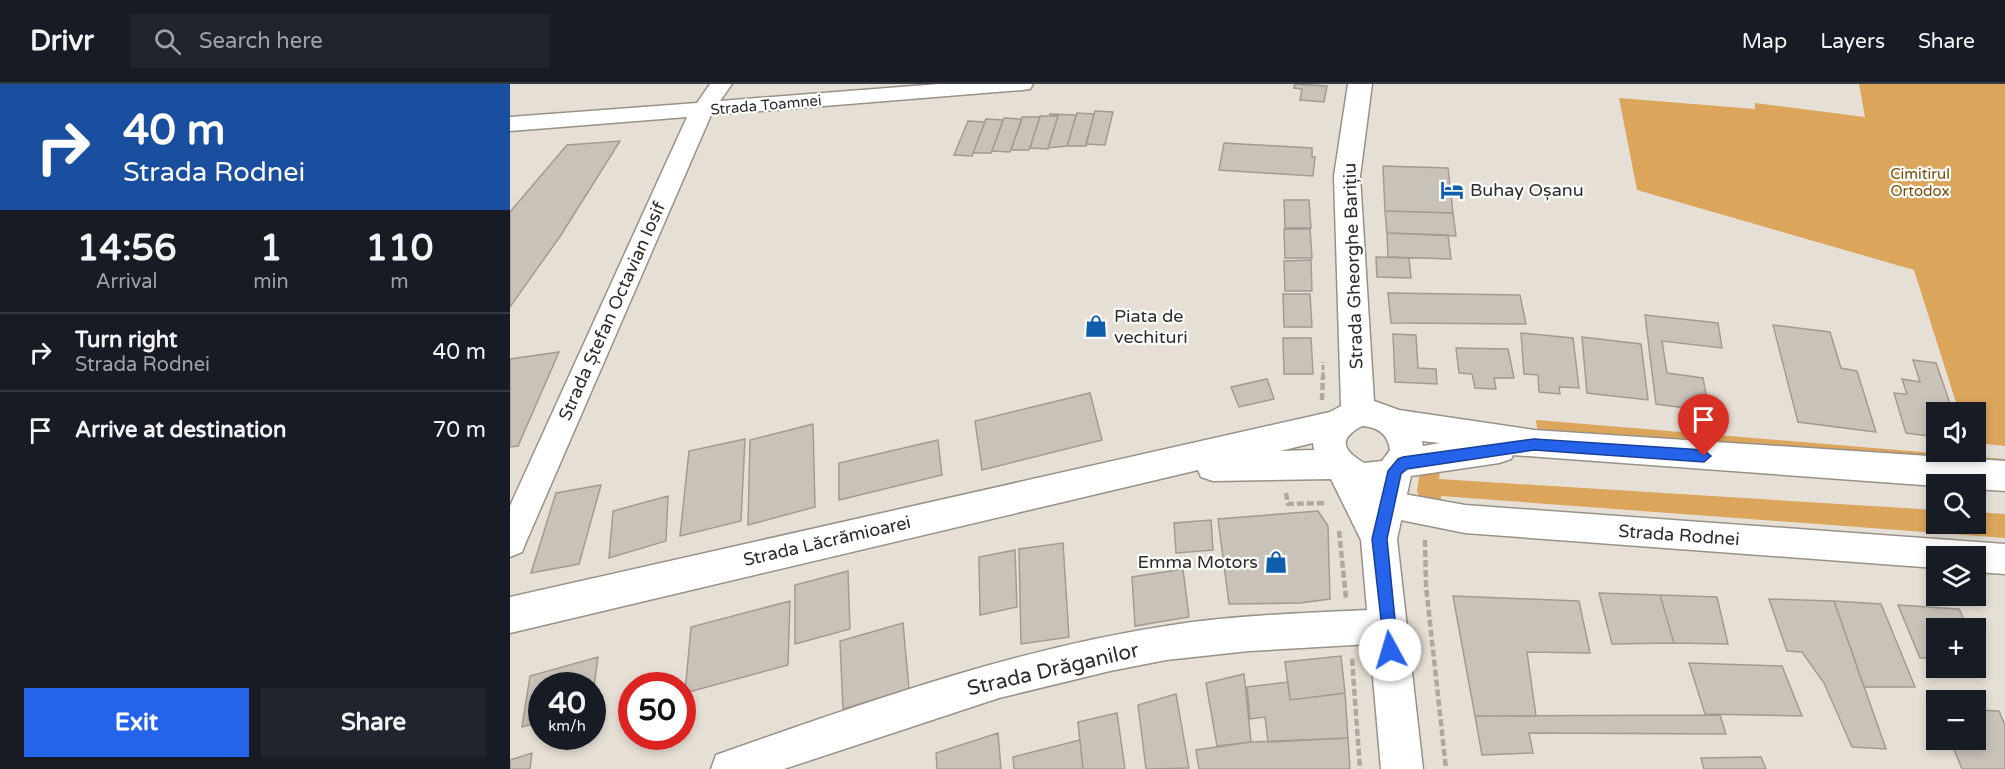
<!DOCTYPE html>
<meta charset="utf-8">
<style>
:root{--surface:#171b24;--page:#20242c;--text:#f1f3f6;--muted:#9ea1a6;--line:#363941;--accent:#2563eb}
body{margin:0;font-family:"Varela Round",sans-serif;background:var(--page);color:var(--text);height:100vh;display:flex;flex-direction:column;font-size:22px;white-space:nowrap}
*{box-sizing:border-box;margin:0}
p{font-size:20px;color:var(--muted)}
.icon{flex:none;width:33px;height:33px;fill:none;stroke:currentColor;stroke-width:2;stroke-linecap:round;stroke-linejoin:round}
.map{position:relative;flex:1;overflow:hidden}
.panel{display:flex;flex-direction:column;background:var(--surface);width:510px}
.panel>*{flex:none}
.hud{background:#1a4fa0;color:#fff;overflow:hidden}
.fabs{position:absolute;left:1416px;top:318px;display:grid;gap:12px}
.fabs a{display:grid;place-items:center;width:60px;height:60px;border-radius:0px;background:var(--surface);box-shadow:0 3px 9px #0003;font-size:30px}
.speed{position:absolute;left:18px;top:588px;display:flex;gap:12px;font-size:30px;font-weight:700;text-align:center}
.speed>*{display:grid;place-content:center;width:78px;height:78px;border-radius:50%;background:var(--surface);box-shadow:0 3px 9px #0003;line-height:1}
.speed small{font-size:15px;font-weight:400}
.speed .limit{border:9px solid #d22;background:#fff;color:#111}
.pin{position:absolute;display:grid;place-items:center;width:51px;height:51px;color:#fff;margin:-62px -26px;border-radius:50% 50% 50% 0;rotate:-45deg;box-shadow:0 0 6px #0007}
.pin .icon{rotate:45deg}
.me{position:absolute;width:66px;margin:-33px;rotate:354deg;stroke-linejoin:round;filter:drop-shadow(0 0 4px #0008)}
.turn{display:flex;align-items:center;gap:21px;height:126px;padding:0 24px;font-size:27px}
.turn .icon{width:78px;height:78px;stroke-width:2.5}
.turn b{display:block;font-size:42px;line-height:51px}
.eta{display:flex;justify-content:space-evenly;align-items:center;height:102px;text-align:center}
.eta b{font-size:36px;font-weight:800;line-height:42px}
.button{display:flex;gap:12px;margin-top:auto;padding:12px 24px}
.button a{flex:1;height:69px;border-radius:0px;background:var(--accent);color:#fff;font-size:24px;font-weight:800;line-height:69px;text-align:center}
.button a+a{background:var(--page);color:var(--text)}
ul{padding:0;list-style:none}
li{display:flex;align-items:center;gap:18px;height:78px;padding:0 24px;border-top:2px solid var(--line)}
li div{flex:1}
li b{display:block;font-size:22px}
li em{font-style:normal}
header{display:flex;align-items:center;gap:36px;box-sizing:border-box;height:84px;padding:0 30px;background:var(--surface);border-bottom:2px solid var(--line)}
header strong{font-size:28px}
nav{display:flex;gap:33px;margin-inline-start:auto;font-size:21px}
.search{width:420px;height:54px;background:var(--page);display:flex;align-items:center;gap:15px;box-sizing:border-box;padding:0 21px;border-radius:0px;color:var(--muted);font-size:22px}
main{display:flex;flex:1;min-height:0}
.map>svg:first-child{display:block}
.green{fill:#dba55b}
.building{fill:#c9c2b9;stroke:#a39b93;stroke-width:1.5}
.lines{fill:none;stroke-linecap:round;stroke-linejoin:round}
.street-casing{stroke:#989188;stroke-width:3}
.secondary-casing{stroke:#989188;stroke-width:3}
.path-far1{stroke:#aea9a0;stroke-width:3;stroke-dasharray:5 2;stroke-linecap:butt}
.path{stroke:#aea9a0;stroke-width:4.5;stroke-dasharray:7 3;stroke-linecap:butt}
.street{fill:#fff;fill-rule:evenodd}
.secondary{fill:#fff;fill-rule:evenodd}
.route{fill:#2563eb;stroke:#184099;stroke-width:1.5}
.labels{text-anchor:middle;stroke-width:4.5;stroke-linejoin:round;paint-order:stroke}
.far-street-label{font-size:15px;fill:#2f2c28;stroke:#fff}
.far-park-label{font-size:15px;fill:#734b06;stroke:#fff}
.poi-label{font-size:18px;fill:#2f2c28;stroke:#fff;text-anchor:start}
.street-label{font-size:18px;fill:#2f2c28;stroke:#fff}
.near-street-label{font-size:21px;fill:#2f2c28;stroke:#fff}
</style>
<header>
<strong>Drivr</strong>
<div class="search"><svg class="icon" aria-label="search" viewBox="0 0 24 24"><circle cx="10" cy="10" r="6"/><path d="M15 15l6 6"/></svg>Search here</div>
<nav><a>Map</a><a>Layers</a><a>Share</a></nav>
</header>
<main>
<section class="panel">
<div class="hud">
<div class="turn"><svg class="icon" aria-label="right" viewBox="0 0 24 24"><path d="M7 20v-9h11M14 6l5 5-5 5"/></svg><div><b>40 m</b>Strada Rodnei</div></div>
</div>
<div class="eta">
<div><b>14:56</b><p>Arrival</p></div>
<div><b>1</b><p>min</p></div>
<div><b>110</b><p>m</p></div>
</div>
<ul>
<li><svg class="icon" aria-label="right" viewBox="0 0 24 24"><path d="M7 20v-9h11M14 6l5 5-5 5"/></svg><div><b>Turn right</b><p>Strada Rodnei</p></div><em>40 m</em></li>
<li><svg class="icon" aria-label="arrive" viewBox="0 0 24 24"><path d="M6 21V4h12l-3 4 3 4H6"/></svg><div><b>Arrive at destination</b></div><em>70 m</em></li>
</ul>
<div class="button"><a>Exit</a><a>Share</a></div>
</section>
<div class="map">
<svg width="1495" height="685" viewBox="0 0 1495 685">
<rect width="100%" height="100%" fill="#e6dfd5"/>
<path class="green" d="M1349 0H1495V362L1466 359V328H1449L1404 186 1127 106 1109 14 1245 25V19L1355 33Z
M1026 336 1495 375V387L1029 357Z
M931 381 929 395 1426 426V440H1466V428L1495 430V454L931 412V423L910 418 907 406 910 389Z"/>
<path class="building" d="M785 0 817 2 814 18 790 16 792 5 784 4Z
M585 27 603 28 595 61 576 60Z
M567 29 584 30 576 62H557Z
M539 30 566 31 557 62 538 64 548 32Z
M530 32H548L538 65 520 64Z
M512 33H530L519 66H501Z
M494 34 512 35 500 68 482 67Z
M476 35 493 36 481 69H463Z
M458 37 475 38 462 72 444 71Z
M110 57 51 151 0 223V128L57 61Z
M714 59 802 64V73H805L803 92 709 86Z
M873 82 938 84 943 129 875 127Z
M774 116H799L801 144H775Z
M875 127 943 129 946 152 877 149Z
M774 145H800L802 174H775Z
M877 149 938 151 941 175 878 173Z
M866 173 899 174 901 194 867 193Z
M801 176 802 207H775L774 177Z
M878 209 1010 211 1016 240 881 239Z
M773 210H800L802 243H774Z
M1135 231 1208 239 1212 264 1152 257 1157 289 1193 294 1199 327 1146 320Z
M1263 241 1320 248 1331 284 1347 287 1366 348 1288 338Z
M1011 249 1063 254 1069 304 1049 303 1050 310 1029 308 1028 291 1014 290Z
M883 250 906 251 908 284 926 285 927 300 885 298Z
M1072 253 1131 260 1138 316 1077 309Z
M773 254H801L803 290H774Z
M946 264 998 265 1004 294H984L986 305 965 304 962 290 949 289Z
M49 268 8 362 0 363V275Z
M1403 276 1426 279 1443 328H1426V353L1396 349 1384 309 1397 310 1392 295 1410 298Z
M757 295 764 315 729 323 721 303Z
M580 309 592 356 472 386 465 337Z
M303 340 305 423 238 441 240 356Z
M235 355 231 437 170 452 179 367Z
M428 356 432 391 329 416V379Z
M91 401 69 480 21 489 46 409Z
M158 412 156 457 99 474 103 427Z
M808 427 818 442 820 515 790 519 719 520 708 435Z
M701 436 703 466 666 469 664 439Z
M553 459 559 553 511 560 509 465Z
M505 466 507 523 470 531 469 473Z
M673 485 679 533 625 542 622 493Z
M338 487 340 545 285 560V501Z
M1089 509 1150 511 1164 559 1102 560Z
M1150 511 1207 513 1218 560 1164 559Z
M943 512 1069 517 1080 569 1017 568 1026 632H965Z
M1259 515 1324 517 1376 665 1342 663 1314 599 1292 568 1277 567Z
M280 517 278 581 175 609 181 543Z
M1324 517 1371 520 1405 603H1354Z
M1388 521 1449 525 1458 544H1426V574H1410Z
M393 539 399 605 333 625 330 557Z
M831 572 835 609 780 616 775 578Z
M88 573 82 618V602H32V637L12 643 20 592Z
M1179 579 1272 582 1292 632 1195 630Z
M734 590 741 658 707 662 696 599Z
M778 598 780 616 835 609 838 654 758 658 755 633 740 635 737 603Z
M666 610 679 684 636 685 628 621Z
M1466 626 1489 627 1495 641V685H1452L1440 656H1466Z
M607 629 615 685H573L568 638Z
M1210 631 1216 650 1019 649 1023 669 972 671 965 632Z
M488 649 491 685H427L426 669Z
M838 654 840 685H689L686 666 741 658Z
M570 656 573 685H504L503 673Z
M22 669 20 685H0V676Z
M1251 673 1256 685H1194L1191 674Z"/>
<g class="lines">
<g class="street-casing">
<path id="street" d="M200 0H222L210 17 429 0H523L520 5 512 6 201 31 16 458 12 468 0 473V422L177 33 0 47V33L187 19Z
M877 407 955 421 1495 460V490L1466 488V472H1426V484L955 449 866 431 861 421 866 411Z
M878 525 890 530 896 542 890 554 878 559 739 567 656 576 600 587 489 614 274 685H201L206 671 220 666C363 616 506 565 656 542 729 530 804 529 878 525Z"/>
</g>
<g class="secondary-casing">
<path id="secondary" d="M838 0H862L850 92 864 317 889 326 1024 346 1495 377V407L1466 405V400L1426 402 1003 371 1001 375 989 379 901 392 887 455 913 685H871L851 456 821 395 703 397 691 393 688 386 0 549V513L820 328 831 322 824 92ZM852 342C868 343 878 350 880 366L872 377 854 379C832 366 828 355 852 342ZM912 357 930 359 913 362ZM803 359 804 366 770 367Z"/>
</g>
<path class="path-far1" d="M813 293V278"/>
<path class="path" d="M812 316 813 291
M776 409 778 420 816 419
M829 447 836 514
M915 456 916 502 936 685
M842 575 850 685"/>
<use href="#street" class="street"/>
<use href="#secondary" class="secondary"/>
</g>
<path class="route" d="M1024 355 1194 366 1201 372 1194 378 1024 366 897 385 891 390 877 455 888 566 886 571 880 574 875 571 862 455 878 387 888 375 893 373Z"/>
<defs>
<g id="hotel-bare" transform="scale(1.8)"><path d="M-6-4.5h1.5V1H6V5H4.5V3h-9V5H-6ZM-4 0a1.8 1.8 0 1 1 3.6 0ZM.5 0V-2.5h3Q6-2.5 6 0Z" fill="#0e5ead" stroke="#fff" stroke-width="2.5" paint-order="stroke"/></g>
<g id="shop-bare" transform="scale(1.8)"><path d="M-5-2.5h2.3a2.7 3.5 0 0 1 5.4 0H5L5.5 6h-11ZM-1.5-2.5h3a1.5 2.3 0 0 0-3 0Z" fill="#0e5ead" stroke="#fff" stroke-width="2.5" paint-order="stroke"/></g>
</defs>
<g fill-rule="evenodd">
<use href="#hotel-bare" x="942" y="106"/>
<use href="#shop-bare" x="586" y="242"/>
<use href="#shop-bare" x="766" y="478"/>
</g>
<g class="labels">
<g class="far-street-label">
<text transform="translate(256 21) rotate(-5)" y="5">Strada Toamnei</text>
</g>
<g class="far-park-label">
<text x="1410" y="95">Cimitirul<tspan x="1410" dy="17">Ortodox</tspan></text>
</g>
<g class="poi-label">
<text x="960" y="112">Buhay Oșanu</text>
<text x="604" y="238">Piata de<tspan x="604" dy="21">vechituri</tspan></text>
<text x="748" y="484" text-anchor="end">Emma Motors</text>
</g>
<g class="street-label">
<text transform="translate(843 182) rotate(-92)" y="6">Strada Gheorghe Barițiu</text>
<text transform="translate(102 227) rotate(-66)" y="6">Strada Ștefan Octavian Iosif</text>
<text transform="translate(1169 451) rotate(4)" y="6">Strada Rodnei</text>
<text transform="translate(317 457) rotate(-13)" y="6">Strada Lăcrămioarei</text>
</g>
<g class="near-street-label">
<text transform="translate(543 585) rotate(-13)" y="7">Strada Drăganilor</text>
</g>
</g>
</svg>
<div class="fabs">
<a><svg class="icon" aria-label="sound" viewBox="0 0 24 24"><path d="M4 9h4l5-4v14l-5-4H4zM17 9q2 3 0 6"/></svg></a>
<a><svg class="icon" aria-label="search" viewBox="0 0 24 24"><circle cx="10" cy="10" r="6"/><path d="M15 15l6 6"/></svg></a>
<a><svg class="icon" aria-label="layers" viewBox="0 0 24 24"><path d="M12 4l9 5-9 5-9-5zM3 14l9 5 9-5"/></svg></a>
<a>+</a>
<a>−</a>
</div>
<div class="speed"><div>40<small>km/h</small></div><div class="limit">50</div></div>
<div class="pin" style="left:1194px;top:372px;background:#d93025"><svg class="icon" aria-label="arrive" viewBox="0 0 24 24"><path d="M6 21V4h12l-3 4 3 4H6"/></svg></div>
<svg class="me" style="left:880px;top:566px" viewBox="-20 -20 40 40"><circle r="19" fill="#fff"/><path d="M0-13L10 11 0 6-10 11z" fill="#2563eb"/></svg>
</div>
</main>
